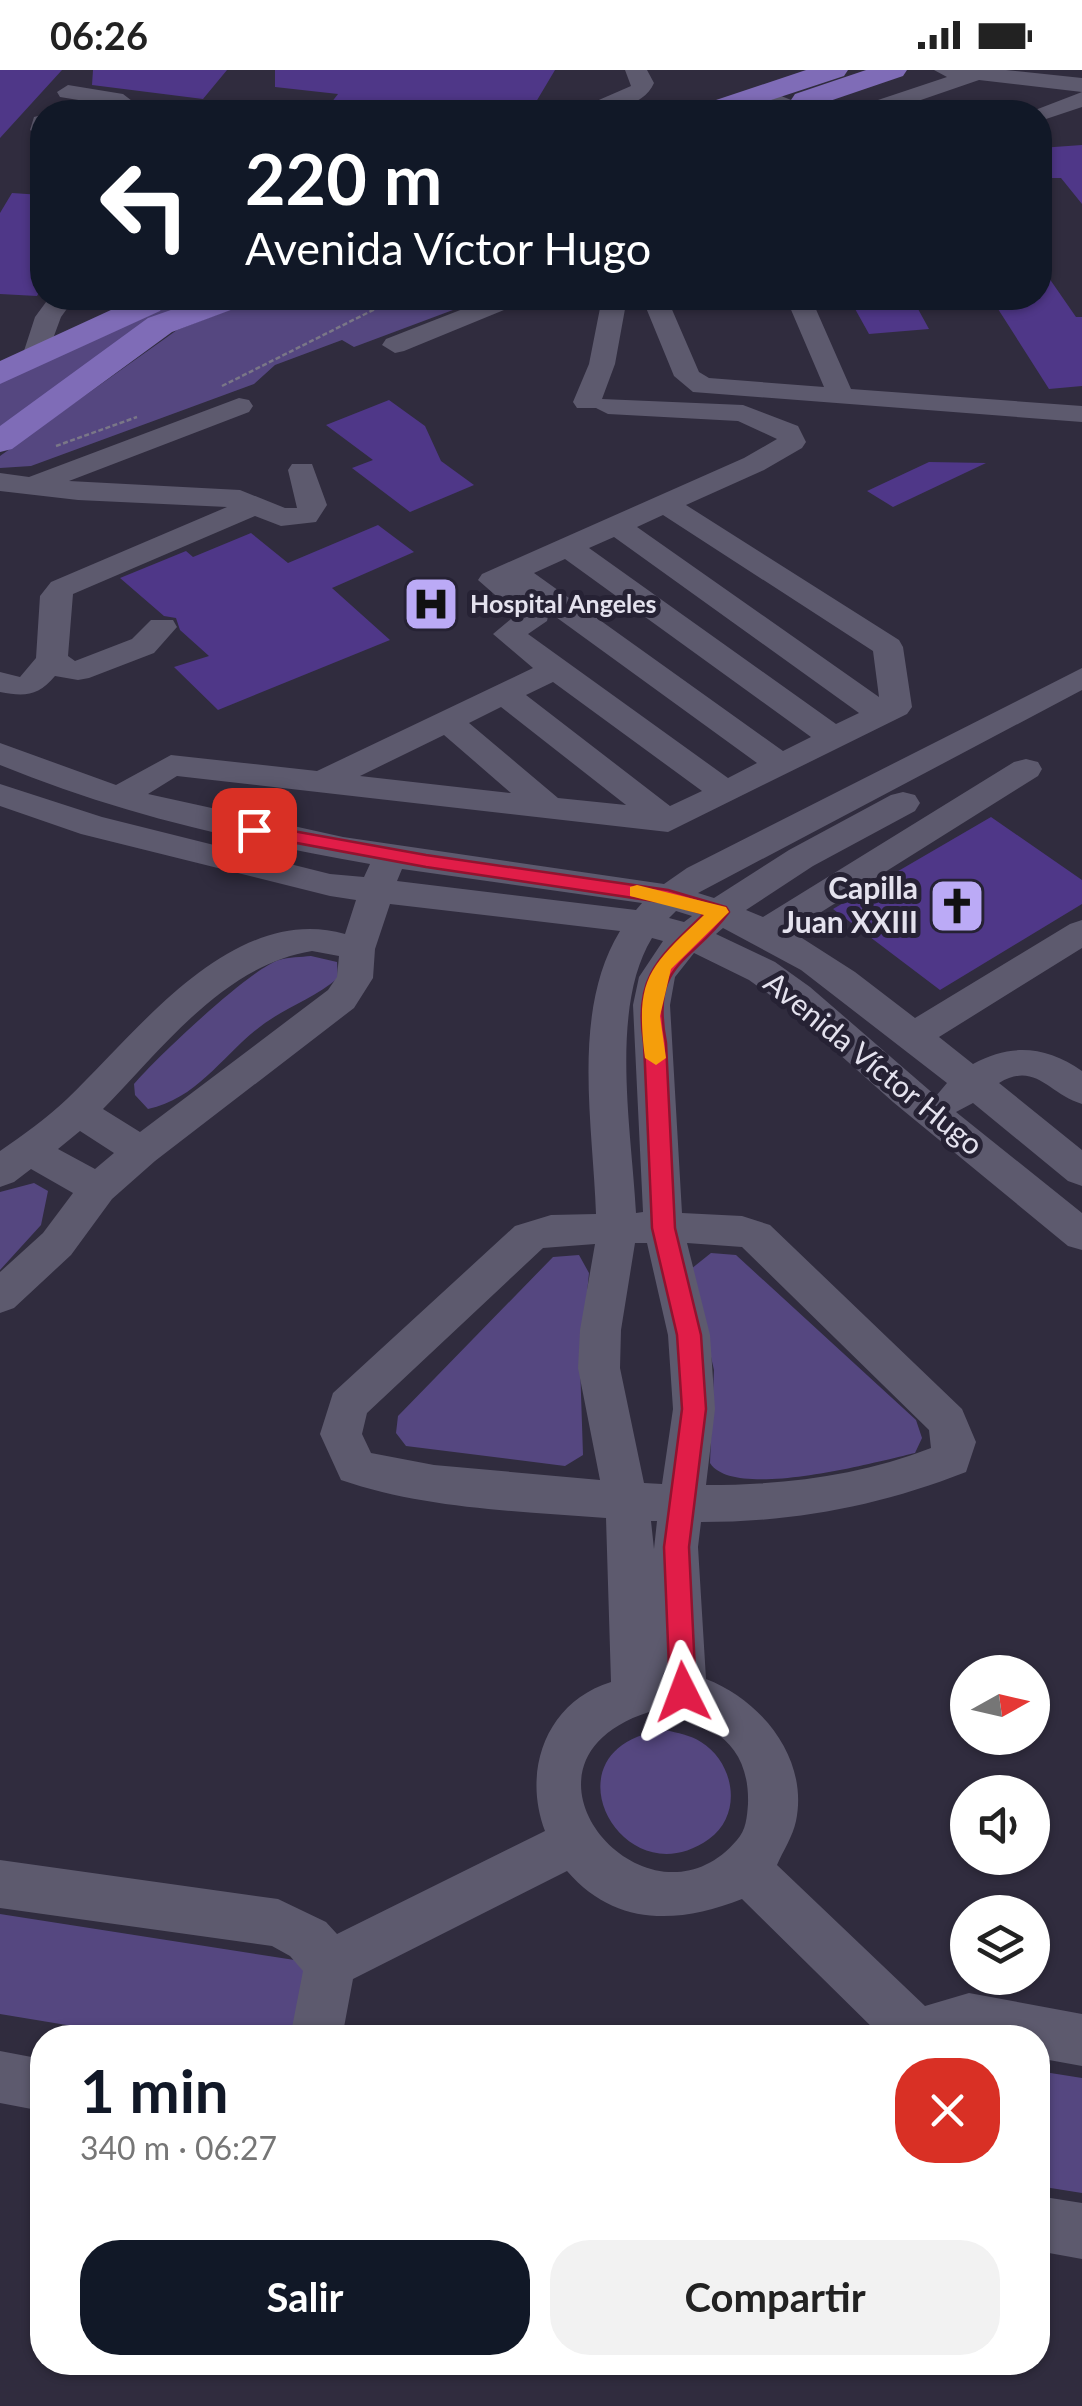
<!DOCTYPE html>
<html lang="es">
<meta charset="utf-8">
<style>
:root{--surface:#fff;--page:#f2f2f2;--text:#222;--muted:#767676;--accent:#111827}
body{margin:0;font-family:Lato,sans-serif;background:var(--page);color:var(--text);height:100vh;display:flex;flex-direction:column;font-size:38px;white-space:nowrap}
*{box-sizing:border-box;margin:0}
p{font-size:32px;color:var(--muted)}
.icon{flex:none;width:55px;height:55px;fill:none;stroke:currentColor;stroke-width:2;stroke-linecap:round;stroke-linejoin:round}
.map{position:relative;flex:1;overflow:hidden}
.side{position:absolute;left:30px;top:1955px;width:1020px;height:350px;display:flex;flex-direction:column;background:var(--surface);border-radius:40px;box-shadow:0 2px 8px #0004}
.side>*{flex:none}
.top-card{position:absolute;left:30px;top:30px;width:1022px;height:210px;border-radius:40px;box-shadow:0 2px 8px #0004;background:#111827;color:#fff;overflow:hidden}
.needle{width:65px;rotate:82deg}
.tools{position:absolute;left:950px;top:1585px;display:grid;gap:20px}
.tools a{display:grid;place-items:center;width:100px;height:100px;border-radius:50%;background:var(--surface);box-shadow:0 2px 8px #0004;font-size:50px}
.pin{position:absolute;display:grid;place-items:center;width:85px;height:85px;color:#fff;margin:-42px;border-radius:20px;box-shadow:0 5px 15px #0006}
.me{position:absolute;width:110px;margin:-55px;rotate:357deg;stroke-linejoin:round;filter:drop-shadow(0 0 8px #0008)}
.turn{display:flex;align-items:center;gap:35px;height:210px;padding:0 50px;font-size:45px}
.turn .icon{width:130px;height:130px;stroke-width:2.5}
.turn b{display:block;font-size:70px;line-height:85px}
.round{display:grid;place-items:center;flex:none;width:105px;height:105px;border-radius:40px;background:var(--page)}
.overview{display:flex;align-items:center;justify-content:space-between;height:170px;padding:0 50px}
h1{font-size:60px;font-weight:700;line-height:75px;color:var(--accent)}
.primary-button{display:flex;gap:20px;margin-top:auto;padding:20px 50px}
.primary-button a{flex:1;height:115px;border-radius:40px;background:var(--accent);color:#fff;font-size:40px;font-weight:700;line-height:115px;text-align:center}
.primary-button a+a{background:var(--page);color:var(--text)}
.status{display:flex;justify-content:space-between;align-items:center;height:70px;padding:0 50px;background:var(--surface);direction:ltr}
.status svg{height:28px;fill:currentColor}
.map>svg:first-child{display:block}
.green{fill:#554780}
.building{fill:#4f3788}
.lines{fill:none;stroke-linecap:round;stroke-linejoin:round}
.path{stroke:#7a7787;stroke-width:2.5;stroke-dasharray:5 2.5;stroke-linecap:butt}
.minor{fill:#5d5a6e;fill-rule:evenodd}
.major{fill:#7f6cb7;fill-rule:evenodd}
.route{fill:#e11d48;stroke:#92132f;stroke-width:2.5}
.slow{fill:#f59e0b}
.labels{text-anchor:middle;stroke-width:10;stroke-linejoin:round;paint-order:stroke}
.far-poi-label{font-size:25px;font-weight:bold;fill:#e4e2ee;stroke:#262234;text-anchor:start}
.poi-label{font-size:30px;font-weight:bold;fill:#e4e2ee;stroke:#262234;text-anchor:end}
.street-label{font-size:30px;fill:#e4e2ee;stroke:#262234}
</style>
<div class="status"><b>06:26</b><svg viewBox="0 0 49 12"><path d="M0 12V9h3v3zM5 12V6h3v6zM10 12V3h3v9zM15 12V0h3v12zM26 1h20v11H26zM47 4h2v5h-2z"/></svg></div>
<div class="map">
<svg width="1082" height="2336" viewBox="0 0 1082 2336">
<rect width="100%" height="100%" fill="#302c3e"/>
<path class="green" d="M187 228H217L177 242 0 357V313Z
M260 228H485L354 277 342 270 275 295 254 314 31 396 0 398V386L177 260Z
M311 886 337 892 338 908C316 927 289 936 265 953 224 982 200 1028 148 1039L135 1025 134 1014C156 988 250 899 279 890 289 887 301 887 311 886Z
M34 1113 48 1121 41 1155 0 1200V1122Z
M711 1183 736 1185 916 1350 922 1368 915 1383C876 1392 734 1431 710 1393L714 1300 691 1199Z
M579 1185 589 1203 580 1294 583 1385 565 1396 406 1376 396 1363 398 1346 553 1187Z
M665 1660C678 1663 690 1665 701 1672 735 1693 743 1745 709 1769 621 1832 539 1676 665 1660Z
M0 1844 301 1891 310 1906 301 1967H139L0 1944Z
M1038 2001 1082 2008V2123L1038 2116Z"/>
<path class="building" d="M0 0H62L0 68Z
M93 0H227L203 29 92 15Z
M275 0H555L530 42H324L338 24 275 17Z
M1082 75V134L1061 108H1051L1040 94V78Z
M12 123 42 125V217L37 226 0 224V143Z
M1040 195 1076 247H1082V316L1049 319 991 228H1040Z
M849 228H912L929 259 869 264Z
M389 330 425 356 441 391 474 415 410 442 352 398 373 390 326 355Z
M929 392 986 393 893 437 867 421Z
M378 455 414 482 332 518 390 570 218 640 174 597 209 586 180 560 176 548 164 546 120 508 186 481 193 487 251 463 288 493Z
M991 747 1082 810V834L940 920 833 839Z"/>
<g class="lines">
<path class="path" d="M222 316 397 228
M56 376 137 347"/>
<path class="minor" d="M625 0H647L654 13C643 38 607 42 583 42L585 36 631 16Z
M934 0H1006L1082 8V22L979 10 886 42H854L857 37 947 7Z
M68 15 123 24 136 34 134 42H112L109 35 60 27 57 22Z
M761 18 809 37 812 42C790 43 766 42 750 25Z
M1082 22V37L1040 51V42H1030Z
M42 45V67L30 60 34 47Z
M49 228 74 229 61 247 44 293H26L22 287 35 247Z
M491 228H525L521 233 404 281 395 283 382 275 386 269Z
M602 228H627L615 294 602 329 743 335 798 356 806 372 802 378 764 400 686 435 899 570 903 577 912 637 907 644 668 762 177 706 148 724 343 767 664 814 687 798 1082 598V620L698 823 714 828 789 780 891 725 903 722 915 725 920 733 915 741 813 796 746 840 763 847 1014 692 1026 689 1038 692 1042 699 1038 706 791 861 855 902 915 948 1070 854 1082 850V878L939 967 973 994C1011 973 1046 976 1082 1001V1034C1048 1024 1036 991 999 1013L1082 1080V1116L1068 1111 973 1033 956 1042 1082 1143V1180L1068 1176 893 1032 784 935 749 910 694 883 675 907 670 935 682 1143 742 1146 770 1155 962 1339 976 1372 966 1402C879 1436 795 1452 701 1452L698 1477 706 1609C761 1630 809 1688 796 1751 793 1766 783 1781 777 1795L925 1936 969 1923 1082 1944V1996L1038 1988V1968H883L742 1829C679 1854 615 1857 567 1801L353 1909 342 1968H290L303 1901 290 1886 272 1876 0 1838V1790L278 1829 326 1852 337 1864 545 1761C522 1701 546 1632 611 1612L606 1448C518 1441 425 1439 341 1410L320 1364 333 1323 515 1156 551 1145 596 1144C593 1054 571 941 620 861L390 834 375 879 373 908 354 938 155 1091 112 1129 71 1185 14 1238 0 1243V1202L43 1163 73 1123 31 1099 14 1112 0 1117V1081C23 1065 46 1049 67 1029 137 962 233 832 345 864L356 830 330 826 81 764 0 736V714L102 747 330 804 364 807 370 794C243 772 119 744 0 695V673L116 715 171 685 317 701 533 598 493 564 517 544 478 510 482 504 744 388 777 369 738 351 608 344 596 338H577L573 332 589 294ZM663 445 873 581 879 627 637 457ZM614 467 859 643 836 654 589 478ZM565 489 811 667 783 681 534 503ZM549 542 757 693 728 708 528 564 547 551ZM553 612 702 721 670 736 526 625ZM501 637 626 735 558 728 469 653ZM444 665 511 723 360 706ZM402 799 642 833 636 840 397 811ZM676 841 692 846 684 852 669 848ZM723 858 801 900 947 1013 936 1026 810 917 775 892 716 864ZM652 868 663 871 639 907 633 935 643 1142 636 1143C632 1063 609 938 652 868ZM312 881 339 886 337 907 328 920 140 1062 103 1039C162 979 224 895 312 881ZM80 1061 114 1083 95 1099 58 1079ZM635 1173H647L668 1265 673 1339 662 1414 644 1413 620 1298 621 1260ZM687 1173 742 1177 929 1360 931 1378C859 1406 784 1415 706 1415L715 1339 710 1265ZM595 1174 580 1260 578 1298 600 1410 434 1395 371 1383 362 1364 367 1343 543 1178ZM651 1451H657L654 1479ZM649 1642C705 1649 750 1669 748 1734 747 1747 746 1760 737 1770 648 1875 490 1693 649 1642Z
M642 228H667L699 302 709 308 824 317 786 228H811L851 319 1082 336V352L693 322 674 306Z
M239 328 249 330 253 336 249 342 69 411 240 420 285 438H297L288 400 292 394H312L327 435 316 452 281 456 255 446 73 524 68 586 75 591 132 569 151 550H173L177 557 154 583 89 608 78 610 55 606C38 626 25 627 0 622V602L20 607 36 588 40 526 51 512 227 437 78 430 0 421V403L29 407Z
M0 1981 42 1989V2041L0 2033Z
M1038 2126 1082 2133V2189L1038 2181Z"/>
<path class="major" d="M806 0H848L844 6 735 42H694L698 36Z
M866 0H907L903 6 815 36H795L791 30 795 24Z
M137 228H161L165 234 160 241 0 314V291Z
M205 228H249L244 235 172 262 12 379 0 382V356L148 248Z"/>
</g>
<path class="route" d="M254 754 426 785 668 820 726 837 729 842C690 895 650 892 666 973L675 1158 701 1265 706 1339 689 1477 696 1622 692 1631 683 1634 674 1631 670 1622 664 1477 682 1339 677 1265 652 1158 644 973C633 906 660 887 704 844L667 833 426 797 248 764 245 760Z"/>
<path class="slow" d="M637 815 726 837 729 842 671 899 660 946 666 988 656 995 645 988C635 908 648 898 704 845L630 826V817Z"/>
<defs>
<g id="hospital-square" transform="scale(2.875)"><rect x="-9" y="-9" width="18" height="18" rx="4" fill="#bbaaf6" stroke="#262234"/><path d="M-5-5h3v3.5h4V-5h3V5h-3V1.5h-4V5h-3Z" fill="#111"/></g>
<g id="church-square" transform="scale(2.875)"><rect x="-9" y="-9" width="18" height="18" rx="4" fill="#bbaaf6" stroke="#262234"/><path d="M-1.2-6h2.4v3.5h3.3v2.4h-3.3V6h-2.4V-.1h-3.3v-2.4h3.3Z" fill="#111"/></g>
</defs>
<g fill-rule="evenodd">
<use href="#hospital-square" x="431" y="534"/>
<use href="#church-square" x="957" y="836"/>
</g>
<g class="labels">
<g class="far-poi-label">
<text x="470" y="543">Hospital Angeles</text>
</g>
<g class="poi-label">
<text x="918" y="829">Capilla<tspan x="918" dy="34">Juan XXIII</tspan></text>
</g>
<g class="street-label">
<text transform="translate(873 994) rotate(39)" y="10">Avenida Víctor Hugo</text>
</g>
</g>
</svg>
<div class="tools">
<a><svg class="needle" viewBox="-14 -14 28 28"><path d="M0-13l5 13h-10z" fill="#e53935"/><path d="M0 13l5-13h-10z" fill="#767676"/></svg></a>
<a><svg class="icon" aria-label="sound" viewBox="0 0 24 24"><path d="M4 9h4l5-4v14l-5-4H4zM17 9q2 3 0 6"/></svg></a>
<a><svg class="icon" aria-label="layers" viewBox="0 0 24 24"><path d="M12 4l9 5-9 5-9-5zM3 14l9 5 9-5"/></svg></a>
</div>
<div class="pin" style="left:254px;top:760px;background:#d93025"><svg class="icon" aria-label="arrive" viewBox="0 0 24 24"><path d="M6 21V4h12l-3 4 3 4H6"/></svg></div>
<svg class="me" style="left:683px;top:1622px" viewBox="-20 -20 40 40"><path d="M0-17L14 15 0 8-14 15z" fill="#e11d48" stroke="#fff" stroke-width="4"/></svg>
<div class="top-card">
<div class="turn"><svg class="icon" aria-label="left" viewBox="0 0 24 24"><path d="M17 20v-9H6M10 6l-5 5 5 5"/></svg><div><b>220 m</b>Avenida Víctor Hugo</div></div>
</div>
<section class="side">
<div class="overview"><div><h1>1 min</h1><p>340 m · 06:27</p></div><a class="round" style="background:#d93025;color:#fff"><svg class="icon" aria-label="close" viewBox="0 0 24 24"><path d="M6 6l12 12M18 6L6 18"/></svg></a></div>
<div class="primary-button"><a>Salir</a><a>Compartir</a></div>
</section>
</div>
